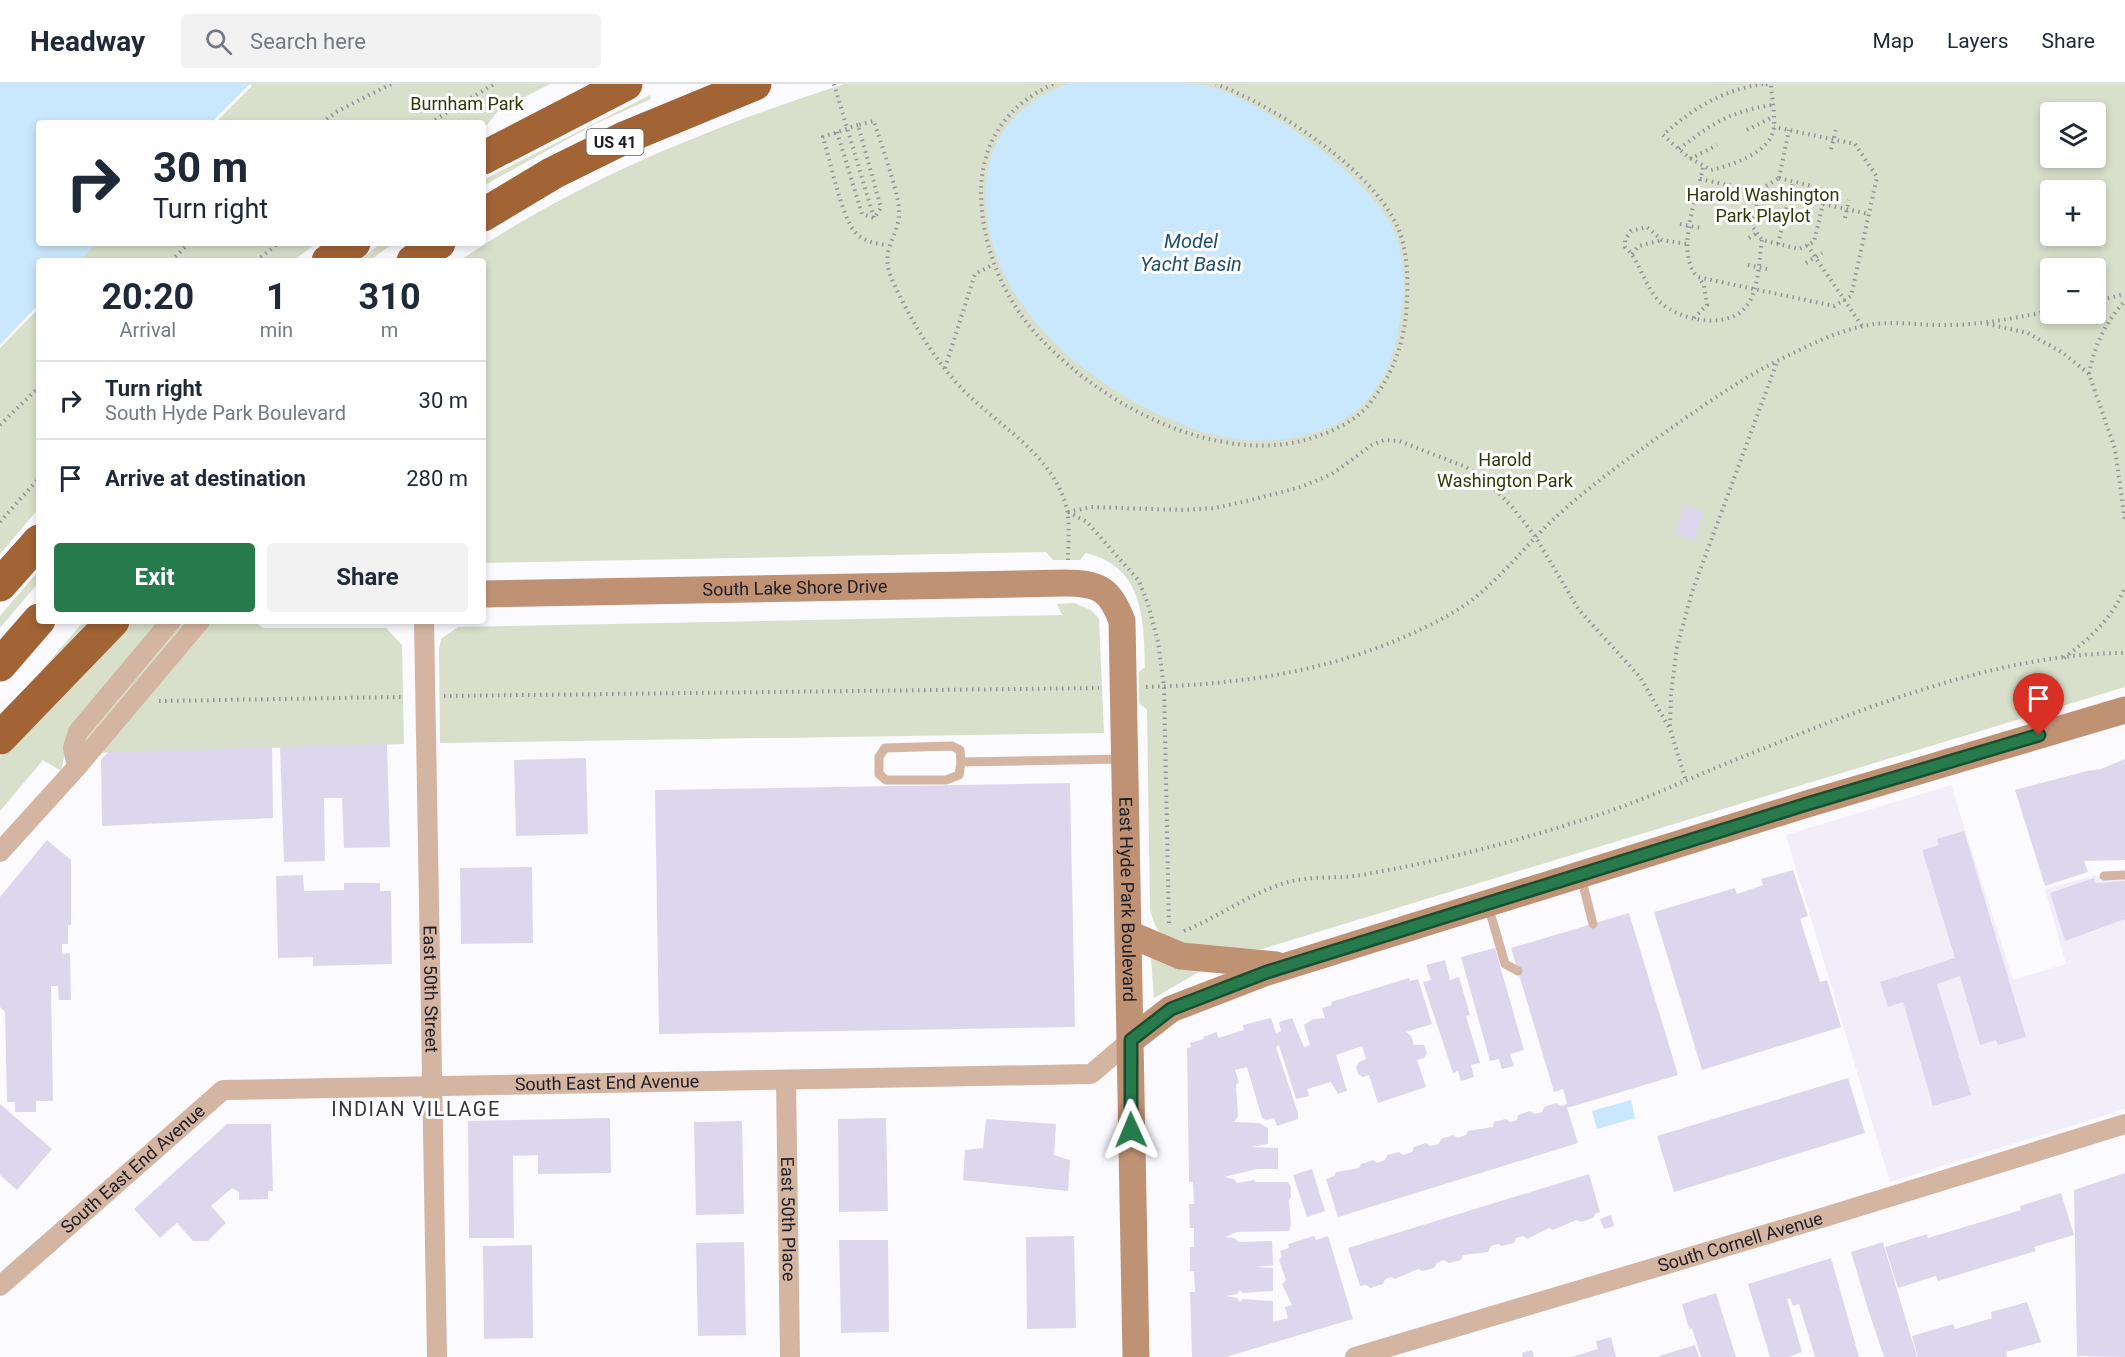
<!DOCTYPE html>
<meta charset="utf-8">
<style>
:root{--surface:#fff;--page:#f2f2f3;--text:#1f2937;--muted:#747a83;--line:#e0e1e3;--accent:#277a4c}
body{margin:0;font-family:Roboto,sans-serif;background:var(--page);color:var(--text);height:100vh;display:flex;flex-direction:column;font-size:22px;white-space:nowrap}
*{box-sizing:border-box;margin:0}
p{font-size:20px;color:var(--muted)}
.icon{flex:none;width:33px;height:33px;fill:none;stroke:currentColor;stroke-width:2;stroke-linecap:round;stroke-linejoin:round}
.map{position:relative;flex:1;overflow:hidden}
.panel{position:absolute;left:36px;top:174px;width:450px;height:366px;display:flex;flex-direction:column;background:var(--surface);border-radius:6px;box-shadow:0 3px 9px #0003}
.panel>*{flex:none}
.banner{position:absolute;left:36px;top:36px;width:450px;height:126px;border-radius:6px;box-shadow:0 3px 9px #0003;background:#fff;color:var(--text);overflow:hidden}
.fabs{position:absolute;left:2040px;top:18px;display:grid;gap:12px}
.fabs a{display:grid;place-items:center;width:66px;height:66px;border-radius:6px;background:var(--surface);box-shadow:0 3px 9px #0003;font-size:30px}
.pin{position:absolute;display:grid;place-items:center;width:51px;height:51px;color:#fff;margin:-62px -26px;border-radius:50% 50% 50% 0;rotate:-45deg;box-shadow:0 0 6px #0007}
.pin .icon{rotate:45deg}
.me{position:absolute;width:66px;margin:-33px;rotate:359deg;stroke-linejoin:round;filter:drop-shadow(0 0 4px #0008)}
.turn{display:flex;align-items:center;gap:21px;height:126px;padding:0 18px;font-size:27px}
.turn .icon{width:78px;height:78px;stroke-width:2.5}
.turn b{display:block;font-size:42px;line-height:51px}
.eta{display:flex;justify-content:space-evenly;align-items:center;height:102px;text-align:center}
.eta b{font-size:36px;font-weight:700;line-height:42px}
.cta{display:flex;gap:12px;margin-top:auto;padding:12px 18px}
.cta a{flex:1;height:69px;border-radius:6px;background:var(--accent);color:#fff;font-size:24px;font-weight:700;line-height:69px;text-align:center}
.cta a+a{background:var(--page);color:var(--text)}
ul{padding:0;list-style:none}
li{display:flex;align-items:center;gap:18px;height:78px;padding:0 18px;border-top:2px solid var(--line)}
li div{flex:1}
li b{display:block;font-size:22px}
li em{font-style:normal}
header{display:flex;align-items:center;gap:36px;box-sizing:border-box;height:84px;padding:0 30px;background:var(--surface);border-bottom:2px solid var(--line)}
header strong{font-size:28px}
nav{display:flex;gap:33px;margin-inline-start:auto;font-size:21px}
.search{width:420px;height:54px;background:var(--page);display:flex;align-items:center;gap:15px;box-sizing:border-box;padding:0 21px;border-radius:6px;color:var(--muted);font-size:22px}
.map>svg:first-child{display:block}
.built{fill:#f1eefa}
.green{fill:#d8dfca;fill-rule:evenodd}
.water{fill:#cae8fd}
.pier{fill:#fbfaff}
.building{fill:#ddd7ee}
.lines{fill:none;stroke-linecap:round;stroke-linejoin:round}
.path{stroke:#949299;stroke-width:4;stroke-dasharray:1.5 4.5;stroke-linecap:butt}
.lane{stroke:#d4b5a1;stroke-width:9}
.street{stroke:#d4b5a1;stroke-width:20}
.secondary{stroke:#c09274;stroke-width:27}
.highway{stroke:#a26335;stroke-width:33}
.path-bridge{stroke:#949299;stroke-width:4;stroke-dasharray:1.5 4.5;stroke-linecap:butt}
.route-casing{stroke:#194f31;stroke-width:15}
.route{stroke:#277a4c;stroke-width:10}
.labels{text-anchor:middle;stroke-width:6;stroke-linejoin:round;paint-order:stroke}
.shield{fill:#fff;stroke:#626066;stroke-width:1.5}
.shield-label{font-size:16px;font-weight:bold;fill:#1e1c24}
.park-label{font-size:18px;fill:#2f3a07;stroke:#fff}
.street-label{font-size:18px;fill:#1e1c24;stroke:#fff}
.water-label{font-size:20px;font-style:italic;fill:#1f4f6d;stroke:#fff}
.neighbourhood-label{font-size:20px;letter-spacing:1.5px;fill:#393446;stroke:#fff}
</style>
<header>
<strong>Headway</strong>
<div class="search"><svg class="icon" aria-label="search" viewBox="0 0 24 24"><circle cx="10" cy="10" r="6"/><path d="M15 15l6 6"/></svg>Search here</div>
<nav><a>Map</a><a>Layers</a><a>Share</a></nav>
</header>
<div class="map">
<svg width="2125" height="1273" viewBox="0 0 2125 1273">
<rect width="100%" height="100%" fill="#fbfaff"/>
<path class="built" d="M1951 701 2013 896 2066 880 2045 805 2093 792 2125 791V1025L1890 1098 1786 751Z"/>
<path class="green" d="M250 0H550L498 27 483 46V39H211Z
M844 0H2125V603L1262 865C1246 868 1231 866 1215 865 1182 863 1158 863 1150 825L1147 626 1139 619V588L1145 583C1144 533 1143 483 1086 469L1080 476H1053L1046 468 483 479V177H459C577 97 708 44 844 0ZM2050 28H2096V74H2050ZM2050 106H2096V152H2050ZM2050 184H2096V230H2050Z
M650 11 651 15 595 40 483 102V96Z
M96 159H317L293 177H79Z
M382 159H394L369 177H358Z
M39 220V424L0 470V261Z
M39 486V498L0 544V532Z
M1074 519 1091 526 1099 535 1104 649 440 659 439 565 441 555 458 543 1062 531 1057 520Z
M84 537H97L0 635Z
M132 537H163L69 651 61 687 43 676 0 727V673Z
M181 537H193L85 663 82 655 86 649Z
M213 537H254L263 544H386L402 561 404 660 98 669Z
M1151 874 1204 885 1154 914Z"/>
<path class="water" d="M0 0H250L211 39H39V159H96L79 177H39V220L0 261Z
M1068 0C1101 0 1134 0 1167 0 1180 0 1197 0 1210 2 1267 21 1364 88 1392 143 1409 177 1404 222 1396 258 1387 296 1363 331 1325 345 1254 371 1194 351 1131 316 1051 270 975 191 987 91 993 45 1026 15 1068 0Z
M1631 1016 1635 1034 1597 1045 1592 1027Z"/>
<path class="pier" d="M250 0 252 2 215 39H211Z
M39 220V224L0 264V261Z"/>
<path class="building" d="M1685 421 1704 428 1694 457 1675 450Z
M387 660 390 763 344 764 342 714H324L325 777 284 778 280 663Z
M272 663 273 734 102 742 101 675 109 668Z
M586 674 588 750 516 752 514 676Z
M2125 675V776L2084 777 2088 788 2045 802 2015 706 2087 687 2101 685Z
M1070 699 1075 943 659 950 655 706Z
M1964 747 2026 953 1998 961 1996 956 1980 961 1960 892 1937 900 1971 1011 1933 1022 1903 918 1888 923 1880 898 1955 874 1922 766 1939 761 1937 755Z
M47 756 71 776V841H68V860H62V870L70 869 71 916H59L58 902H51L53 1017H36V1028H15V1018H7L5 928 0 923V813Z
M532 783 533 859 461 860 460 784Z
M1793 786 1808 832 1800 835 1820 898 1827 896 1841 943 1702 986 1654 828 1735 804 1737 810 1763 801 1761 795Z
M303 791 304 807 344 806V799H380V807H391L392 880 313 882V873L278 874 276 792Z
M2094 794 2096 799 2125 797V835L2065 857 2050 809Z
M1629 829 1678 991 1567 1024 1578 1059 1338 1133 1326 1095 1334 1092 1336 1088 1359 1084 1361 1080 1373 1076 1377 1079 1385 1076 1387 1071 1399 1068 1403 1071 1412 1068 1414 1063 1426 1059 1430 1062 1439 1060 1441 1055 1453 1051 1458 1054 1466 1051 1468 1047 1493 1043 1494 1038 1506 1035 1510 1038 1517 1036 1518 1031 1530 1027 1535 1030 1542 1028 1544 1023 1556 1019 1561 1022 1567 1020 1563 1005 1554 1008 1511 864Z
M1495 864 1524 966 1510 970 1514 982 1502 985 1499 975 1490 977 1461 873Z
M1445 876 1450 896 1459 893 1470 931 1466 932 1480 979 1471 981 1474 993 1461 997 1458 987 1453 989 1423 898 1431 896 1426 881Z
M1409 894 1410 897 1418 895 1432 940 1406 948 1411 952 1414 961H1424L1427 969 1424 974 1417 976 1426 1003 1378 1019 1369 991 1363 993 1358 990 1356 983 1359 978 1366 975 1362 962 1336 971 1347 1007 1338 1010 1331 998 1307 1005 1309 1012 1296 1015 1279 961 1276 963 1298 1029V1035L1277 1042 1274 1034 1266 1036 1262 1034 1247 983 1235 986 1239 998 1236 1001 1238 1032 1234 1038 1259 1039 1268 1044V1060L1251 1063 1278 1064V1085H1257L1224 1093 1234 1095 1237 1099 1254 1096 1256 1098H1288L1291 1103V1113L1289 1116 1291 1141 1289 1147 1237 1148 1225 1153 1234 1154 1239 1158 1272 1157 1273 1181 1257 1183 1273 1184V1207L1243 1209 1240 1206 1237 1210 1226 1212 1237 1214 1240 1218 1243 1215 1273 1217V1238L1288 1234 1285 1223 1292 1221 1282 1200 1286 1196 1279 1176 1282 1172 1280 1167 1289 1164 1288 1160 1314 1152 1316 1156 1328 1152 1353 1235 1226 1273H1192L1190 1208H1195L1194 1187H1190V1163H1194V1144H1190L1189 1120H1194L1193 1098H1189L1187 964 1191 963 1190 959 1204 955 1203 953 1217 948 1218 954 1244 946 1243 941 1271 934 1276 949 1281 947 1279 938 1292 934 1304 963 1310 961 1304 941 1313 935 1325 934 1322 924 1332 921 1331 918Z
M1848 994 1865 1049 1674 1108 1657 1052Z
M0 1020 52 1065 17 1106 0 1091Z
M610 1034 611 1089 538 1090V1071L513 1072 514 1154H469L468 1037Z
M886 1034 888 1127 839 1128 838 1035Z
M986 1035 1056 1040 1054 1071 1070 1076 1068 1107 963 1096 965 1066 983 1064Z
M742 1037 744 1130 696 1131 694 1038Z
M227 1040H271L273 1107H268V1115L239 1116V1108L232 1104 211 1122 226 1139 208 1157H193L177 1139 160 1154 134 1125Z
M1312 1085 1325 1127 1307 1133 1293 1091Z
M2125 1089V1273L2077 1272 2074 1106Z
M1589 1090 1600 1128 1595 1130 1593 1134 1581 1138 1576 1136 1553 1146 1549 1144 1527 1155 1523 1152 1516 1154 1514 1159 1502 1162 1498 1160 1491 1162 1488 1168 1463 1171 1461 1176 1449 1179 1444 1176 1437 1179 1434 1184 1423 1187 1418 1185 1395 1195 1391 1193 1385 1195 1383 1200 1371 1204 1366 1201 1360 1202 1348 1164Z
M2061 1109 2074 1151 2034 1163 2036 1167 1938 1197 1936 1192 1898 1204 1885 1163 1927 1150 1928 1154 2021 1126 2020 1122Z
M1611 1131 1614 1142 1604 1145 1600 1135Z
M1074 1152 1076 1244 1027 1245 1026 1153Z
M839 1156H888L889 1248 841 1249Z
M744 1158 746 1251 698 1252 696 1159Z
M1883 1158 1884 1162 1917 1273H1884L1867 1222 1851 1168Z
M532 1161 533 1254 484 1255 483 1162Z
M1831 1174 1859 1273H1815L1799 1220 1793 1222 1790 1214 1787 1215 1802 1268 1789 1273H1770L1748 1200Z
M1716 1209 1736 1273H1701L1692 1244 1689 1245 1682 1220Z
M2027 1218 2041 1258 2006 1268 2007 1273H1918L1912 1252 1953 1240 1955 1245 1992 1234 1991 1228Z
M1611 1253 1616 1273H1571L1598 1265 1596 1257Z
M1695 1261 1699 1273H1659V1272Z
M1532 1266 1534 1273H1523L1522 1269Z"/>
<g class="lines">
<path class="path" d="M1053 0C1008 21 982 56 981 107 981 154 998 202 1027 239 1089 316 1219 388 1318 352 1335 346 1352 338 1365 325 1389 298 1402 267 1406 231 1408 204 1409 175 1400 149 1378 88 1275 22 1216 0
M1763 0C1723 6 1693 24 1663 51L1688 73 1711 86C1732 81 1771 69 1774 43 1775 30 1772 14 1771 1L1766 0
M322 39 336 28 391 0
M430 39 494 0
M858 41 823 53C830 76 841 130 854 147 862 157 876 160 888 161
M1747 46 1773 33
M837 48 862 130 874 134 881 124 858 41 874 37C881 60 897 104 899 125 901 155 876 163 894 200 912 238 934 276 964 307 1000 343 1055 372 1067 426 1070 441 1068 460 1068 476
M1679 65C1711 40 1731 27 1772 21
M1831 65 1836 46
M1690 75 1717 61
M1703 84C1697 112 1674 171 1698 193L1834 222 1851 212 1877 93 1855 60 1774 43
M1779 94 1812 102 1823 120 1814 158 1799 165 1762 156 1752 142 1761 105Z
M1779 94 1789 46
M1700 95 1760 108
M1817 109 1824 105
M1823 120 1869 130
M1845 134 1849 116
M1680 140 1700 144
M1749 154 1757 149
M1686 160 1662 156 1647 143 1631 147 1625 156V163C1641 178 1644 202 1660 218 1680 237 1730 247 1748 220 1759 204 1759 175 1762 156
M1778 160 1793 98
M1807 161 1862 242
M1632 170 1639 162 1662 156
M171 177 189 159
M256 177 279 159
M1806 179 1822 169
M1748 181 1767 185
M2096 217 2125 210
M1694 234 1707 221 1704 201 1699 194
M1987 240 2028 249 2063 269 2089 290 2115 365 2125 437
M945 284 975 190 994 180
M2089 290C2094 262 2106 237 2125 217
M0 341 39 303
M1068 428 1091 423 1182 426 1215 424 1251 416 1301 403 1332 390 1372 361 1384 356 1399 357 1466 383 1491 401 1512 423 1535 452 1579 526 1640 593 1670 645 1686 697
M1068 428 1087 438 1139 497 1148 520 1158 558 1164 603 1169 842
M0 438 39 394
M2064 574C2090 554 2113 534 2125 503
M1146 603C1256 600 1358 583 1454 528 1495 504 1524 462 1558 431 1592 400 1629 374 1667 347 1703 322 1739 296 1779 276 1806 263 1834 248 1864 242 1889 236 1914 241 1940 241 1977 242 2014 234 2050 227
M444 612 1099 604
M159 617 402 613
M1670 642 1671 610 1677 563 1692 508 1777 278
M1184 847C1221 832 1257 804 1297 796 1318 792 1340 795 1361 791 1443 777 1522 756 1601 730 1647 715 1690 694 1735 676 1853 628 1996 569 2125 569"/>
<path class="lane" d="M961 678 959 691 946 696H886L879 690V673L885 664 952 662 960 666 961 678 1122 675
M2104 792 2125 791
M1581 793 1593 840
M1488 821 1505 880 1518 887"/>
<g class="street">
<path id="s1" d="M424 537 437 1273"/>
<path d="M77 683 73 664 78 648 171 537"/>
<path d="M0 768 77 683 200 537"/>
<path id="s2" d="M786 997 790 1273"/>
<path id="s3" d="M0 1202 223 1006 1091 990 1131 956"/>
<path id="s4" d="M1355 1273 1828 1132 2125 1040"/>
</g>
<g class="secondary">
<path id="s5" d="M483 510 1065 499C1099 499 1110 505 1122 537L1136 1273"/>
<path d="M1129 850 1181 872 1276 881"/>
<path d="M1131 956 1171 925 1267 888 1807 720 2125 626"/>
</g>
<path class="highway" d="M483 74 626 0
M483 131 553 89 624 54 755 0
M328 177 354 159
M413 177 439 159
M0 501 39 457
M0 581 39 536
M0 654 113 537"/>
<path class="path-bridge" d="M834 0 874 134"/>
</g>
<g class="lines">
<g class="route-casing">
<path id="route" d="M1131 1046V956L1171 925 1267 888 1807 720 2039 651"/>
</g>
<use href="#route" class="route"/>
</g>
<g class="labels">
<rect class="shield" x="586.5" y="45" width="57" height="26" rx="4.5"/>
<g class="shield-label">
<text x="615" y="64">US 41</text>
</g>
<g class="park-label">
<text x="467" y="26">Burnham Park</text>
<text x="1763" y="117">Harold Washington<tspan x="1763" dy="21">Park Playlot</tspan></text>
<text x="1505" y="382">Harold<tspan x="1505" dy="21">Washington Park</tspan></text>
</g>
<g class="street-label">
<text dy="6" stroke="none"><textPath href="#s5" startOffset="312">South Lake Shore Drive</textPath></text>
<text dy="6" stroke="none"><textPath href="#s5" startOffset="936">East Hyde Park Boulevard</textPath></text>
<text dy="6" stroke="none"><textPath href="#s1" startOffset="368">East 50th Street</textPath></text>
<text dy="6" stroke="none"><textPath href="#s3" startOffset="681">South East End Avenue</textPath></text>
<text dy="6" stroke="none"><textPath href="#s3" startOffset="177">South East End Avenue</textPath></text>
<text dy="6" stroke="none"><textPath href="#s2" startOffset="138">East 50th Place</textPath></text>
<text dy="6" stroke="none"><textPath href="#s4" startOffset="402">South Cornell Avenue</textPath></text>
</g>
<g class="water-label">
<text x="1191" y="164">Model<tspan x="1191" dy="23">Yacht Basin</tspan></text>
</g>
<g class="neighbourhood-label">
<text x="416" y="1032">INDIAN VILLAGE</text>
</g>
</g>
</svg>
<div class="fabs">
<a><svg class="icon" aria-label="layers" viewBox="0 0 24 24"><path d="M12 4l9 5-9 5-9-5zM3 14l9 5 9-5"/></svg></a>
<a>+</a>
<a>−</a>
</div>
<div class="pin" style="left:2039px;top:651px;background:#d93025"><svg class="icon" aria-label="arrive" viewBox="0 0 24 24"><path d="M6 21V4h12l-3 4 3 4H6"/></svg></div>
<svg class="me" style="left:1131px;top:1046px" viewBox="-20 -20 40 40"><path d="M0-17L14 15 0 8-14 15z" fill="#277a4c" stroke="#fff" stroke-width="4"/></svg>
<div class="banner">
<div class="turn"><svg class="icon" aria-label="right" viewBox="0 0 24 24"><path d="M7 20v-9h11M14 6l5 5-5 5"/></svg><div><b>30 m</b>Turn right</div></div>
</div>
<section class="panel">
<div class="eta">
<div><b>20:20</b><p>Arrival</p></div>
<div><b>1</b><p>min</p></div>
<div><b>310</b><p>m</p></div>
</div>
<ul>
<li><svg class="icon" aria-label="right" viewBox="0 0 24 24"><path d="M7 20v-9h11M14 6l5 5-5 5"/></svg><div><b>Turn right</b><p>South Hyde Park Boulevard</p></div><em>30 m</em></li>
<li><svg class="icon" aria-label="arrive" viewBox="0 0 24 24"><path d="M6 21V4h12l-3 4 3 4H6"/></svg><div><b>Arrive at destination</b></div><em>280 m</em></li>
</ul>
<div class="cta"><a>Exit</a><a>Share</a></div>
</section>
</div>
